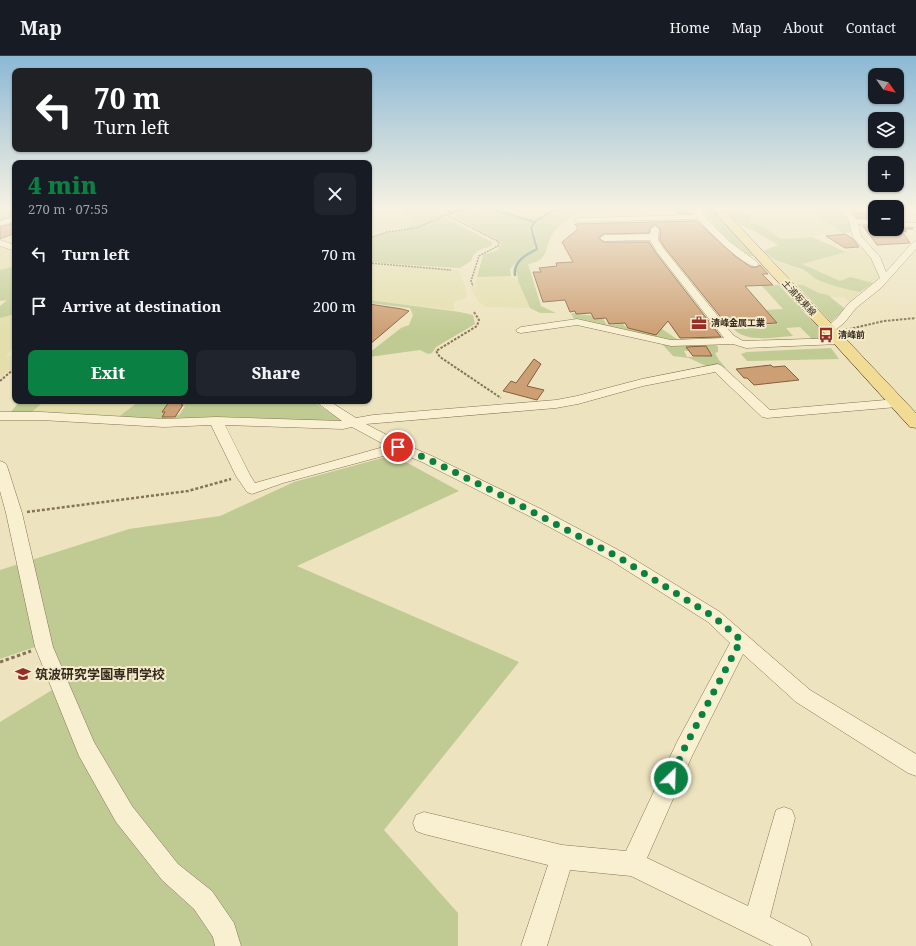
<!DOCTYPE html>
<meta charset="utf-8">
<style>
:root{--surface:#171b24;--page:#20242c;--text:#f1f3f6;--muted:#9ea1a6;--line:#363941;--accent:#0b8043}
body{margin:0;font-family:"Noto Serif","Noto Sans JP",serif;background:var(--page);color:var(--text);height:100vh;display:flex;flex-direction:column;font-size:15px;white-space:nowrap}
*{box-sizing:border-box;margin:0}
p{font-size:13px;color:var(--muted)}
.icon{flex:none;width:22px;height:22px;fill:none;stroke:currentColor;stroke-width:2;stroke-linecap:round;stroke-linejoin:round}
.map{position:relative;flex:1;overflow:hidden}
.details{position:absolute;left:12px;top:104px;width:360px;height:244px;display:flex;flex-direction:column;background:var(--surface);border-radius:8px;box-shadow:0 1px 3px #0004}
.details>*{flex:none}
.guide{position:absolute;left:12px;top:12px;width:360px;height:84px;border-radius:8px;box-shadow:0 1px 3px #0004;background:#202124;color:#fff;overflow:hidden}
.needle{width:26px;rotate:124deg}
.fabs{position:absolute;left:868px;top:12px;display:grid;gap:8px}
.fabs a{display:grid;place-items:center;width:36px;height:36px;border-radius:8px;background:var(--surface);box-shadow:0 1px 3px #0004;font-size:20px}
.pin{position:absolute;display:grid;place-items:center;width:34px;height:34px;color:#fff;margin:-17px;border:2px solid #fff;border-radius:50%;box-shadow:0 1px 4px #0007}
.me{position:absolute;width:44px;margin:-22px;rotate:24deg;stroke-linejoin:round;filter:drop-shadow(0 0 3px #0008)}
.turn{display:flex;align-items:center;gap:14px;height:84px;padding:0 16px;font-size:18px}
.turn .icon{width:52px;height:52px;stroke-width:2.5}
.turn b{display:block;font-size:28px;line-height:34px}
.round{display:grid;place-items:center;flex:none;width:42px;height:42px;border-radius:8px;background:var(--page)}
.overview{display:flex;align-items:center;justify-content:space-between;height:68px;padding:0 16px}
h1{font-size:24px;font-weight:800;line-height:30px;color:var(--accent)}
.button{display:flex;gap:8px;margin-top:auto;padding:8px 16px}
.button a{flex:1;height:46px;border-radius:8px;background:var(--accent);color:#fff;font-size:16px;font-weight:800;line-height:46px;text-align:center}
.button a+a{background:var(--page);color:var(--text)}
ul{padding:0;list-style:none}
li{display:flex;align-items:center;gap:12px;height:52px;padding:0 16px}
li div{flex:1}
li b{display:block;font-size:15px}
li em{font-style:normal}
header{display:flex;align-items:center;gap:24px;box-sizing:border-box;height:56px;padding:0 20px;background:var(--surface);border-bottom:1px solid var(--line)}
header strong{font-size:19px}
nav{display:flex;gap:22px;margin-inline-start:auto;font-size:14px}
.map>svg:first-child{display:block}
.farmland{fill:#e3deac}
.green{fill:#c0cb93;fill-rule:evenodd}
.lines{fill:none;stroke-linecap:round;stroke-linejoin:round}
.stream{stroke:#698c86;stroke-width:2.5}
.canal{fill:#a2bfb9;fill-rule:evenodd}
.building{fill:#cc9f74;stroke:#855f3d}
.minor-casing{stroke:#867357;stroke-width:1}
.major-casing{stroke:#53412c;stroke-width:1}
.path-far3{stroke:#867357;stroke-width:1.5;stroke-dasharray:2 1;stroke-linecap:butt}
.path-far2{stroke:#867357;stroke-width:2;stroke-dasharray:2.5 1.5;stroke-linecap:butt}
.path-far1{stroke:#867357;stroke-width:2.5;stroke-dasharray:3 2;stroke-linecap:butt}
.path{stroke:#867357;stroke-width:3;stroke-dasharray:3.5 2.5;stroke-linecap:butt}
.minor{fill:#f8f0d1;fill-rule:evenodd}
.major{fill:#f2db95;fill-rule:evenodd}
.route{stroke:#0b8043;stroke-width:7;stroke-dasharray:0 12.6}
.labels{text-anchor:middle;stroke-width:4;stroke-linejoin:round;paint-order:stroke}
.far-street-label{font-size:9px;fill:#352a1c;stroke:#f5ecce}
.far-poi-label{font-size:9px;font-weight:bold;fill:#352a1c;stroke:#f5ecce;text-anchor:start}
.near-poi-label{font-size:13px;font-weight:bold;fill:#352a1c;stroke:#f5ecce;text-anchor:start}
</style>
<header>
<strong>Map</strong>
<nav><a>Home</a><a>Map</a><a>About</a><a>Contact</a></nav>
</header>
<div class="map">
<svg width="916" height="890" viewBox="0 0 916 890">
<rect width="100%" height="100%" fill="#ede3be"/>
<path class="farmland" d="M494 152H556L534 165Z
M774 152H805L843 177 781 183 764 171 748 165 752 157 775 155Z
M369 153H377L383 156 400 154 413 163 407 173 369 181Z
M0 189 15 194V210L0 214Z
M864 191 872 200 880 221 873 227 850 221 840 225 801 208 845 196 842 195Z
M770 201 781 207 803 214 816 223 837 231 860 236 850 247 844 241H830L819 237 803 229H797Z
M369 208 458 214 465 229 467 241 454 246V254L369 244Z
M511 220 518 225 530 252 486 251 479 246 470 231H477L475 228 477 221Z
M15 258V292L12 293 6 300H15V310L0 322V262Z
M44 345H156L154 347 138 346 117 362 32 356Z"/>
<path class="green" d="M0 152H15V161L0 166Z
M440 152 445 161 492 186V190C482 193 474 194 471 205L460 212 407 209 369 206V181L407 173 413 164 400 154C387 156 381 155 369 152Z
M480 152H487L531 166 529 172 535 187 534 193 520 202 510 213 511 220 477 221 483 199 498 194 501 186 455 161V158Z
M559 152H581C574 159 559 169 553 177 544 191 550 205 528 208L541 250 556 257H540L530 252 518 225 517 217 515 214C518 203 530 198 539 193L533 171C539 163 551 159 559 152Z
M703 152H710L753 200H750C733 188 711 171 703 152Z
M719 152H733L742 158 752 157 748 165 764 171 781 183 812 181 846 196 802 208 840 225 850 221 873 227 860 236C846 233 832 230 818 224 812 221 808 216 802 213 786 207 776 207 763 195L778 189 751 173 734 167Z
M805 152H839L850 163 852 176 843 177Z
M15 210V258L0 262V250L7 244 0 245V214Z
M779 229 829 283H812L800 271 786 272 793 280C773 281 744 288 731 270L778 268 766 254 783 253 762 230Z
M797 229H803L819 237 828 239 845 253 831 266Z
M369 244 460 256 473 259 475 268 436 291 432 297 428 298 420 294 369 301V297L401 272 409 269 413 259 410 252 369 247Z
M571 257 602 261 607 269 623 268 626 271 649 270 651 272 662 273 678 284 665 283 575 265Z
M672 288 682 290 716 289 718 291V296L715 297 719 304 726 312 706 310 689 302 673 300 663 289ZM707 293 711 300 687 301 684 295Z
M831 292 839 303 747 305 741 298 747 296Z
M20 345H44L32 356 9 358Z
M156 345H312L343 365C304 365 265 362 227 361 190 361 153 365 117 362L138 346 154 347ZM169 346 182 348 181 349 185 350 179 359H177L174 362 162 361 165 356H162Z
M393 399 459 435 297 510 519 606 384 774 458 857V890H0V666L52 634 35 591 0 603V514L129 473 220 460 294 426Z"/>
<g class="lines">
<path class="stream" d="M448 152 450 157 468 152
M490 152 534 166
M515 219C513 205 526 199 537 193L531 171 536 165 557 152"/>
<path class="canal" d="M12 164H15V169L0 174V169Z"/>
</g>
<path class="building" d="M673 152H686L691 158H678Z
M853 157H875V162H857Z
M697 165 735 200 751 211H757L760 209 768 218H762L773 229 745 230 777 267 728 270 665 192 660 184V173L655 168 650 172 649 177 604 178 598 182 604 186H649L656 197 721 281 680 282 668 265 656 279 628 272 625 267 609 268 606 262 594 263 591 257 576 258 575 255 570 256 565 244 543 246 533 216H541L539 212 557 210 556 207 573 206 562 186 578 173 575 168Z
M15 167V177L0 183V171Z
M863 170H875V173L912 172 913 173H905L907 176 902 175 910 187 877 189Z
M845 178 853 183 859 191 845 192 826 180Z
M369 248 402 253 409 255 369 289Z
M706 290 712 300H693L686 291Z
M534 303 541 308 527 330 544 334 537 344 503 335 511 325 516 327Z
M771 309 773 311 785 310 799 324 754 329 747 322H744L736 313Z
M169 346 183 347 181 349H183L175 361H162L165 356H162Z"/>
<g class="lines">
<g class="minor-casing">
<path id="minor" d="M695 152H703V159L730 186 757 206 759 208 757 210C745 213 707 173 698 163L578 166 574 164 578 162 695 159Z
M838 152H875V156L849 155 856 163 875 164V168H858L861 180 880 201 886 216 913 186 916 185V193L881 232 856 252 845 266 833 276 829 277 824 274 837 262 848 248 880 222 871 202 853 181 848 163Z
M897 153 916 154V158L897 157Z
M15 160V165L0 170V165Z
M897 166 916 167V171L897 170Z
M655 170 659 173 658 184 664 193 733 279 743 285 839 282 845 285 839 288 746 292 733 288 671 290 577 269 521 277 517 276 516 274 521 271 577 263 671 284 724 282 657 196 650 184 604 185 600 182 604 179 650 178 651 173Z
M0 184 15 189V195L0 190Z
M718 308 722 310 770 354 897 343 901 344 903 347 901 350 897 351 767 362 762 361 715 316 643 330 578 348 556 352 366 368 404 388 432 400 541 453 624 497 720 556 810 634 916 698V720L908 717 796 646 743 598 692 700 647 802 748 850 776 754 784 751 792 754 795 762 770 861 808 881 812 890H773L631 820 570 814 547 890H521L548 809 424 778 416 775 413 767 416 759 424 756 562 789 626 795 677 686 730 587 708 566 612 505 531 461 422 406 398 396 283 427 252 438 247 436 236 420 211 369 164 371 41 364H0V356H41L164 363 216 361 342 365 315 345H329L356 362 373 359 556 344 577 340 642 323ZM225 369 343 373 352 371 387 390 255 427 250 419Z
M0 405 5 407 7 410 22 457 53 591 94 686 132 750 178 808 212 835 234 867 241 890H215L213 881 194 853 162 824 116 766 79 700 35 591 6 457 0 435Z"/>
</g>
<g class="major-casing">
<path id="major" d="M711 152H722L916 357V372L910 371Z"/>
</g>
<path class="path-far3" d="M444 152 447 159 499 186 498 190 479 200 471 225 473 230
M369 182 388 176 416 172 447 159 474 152
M369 207 451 214"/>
<path class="path-far2" d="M474 256 479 264 477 270 436 295 440 301 501 342
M845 274 884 265 916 262
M0 325 15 312"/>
<path class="path-far1" d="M27 456 188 435 231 423"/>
<path class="path" d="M0 606 31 595"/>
<use href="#minor" class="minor"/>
<use href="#major" class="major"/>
</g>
<linearGradient id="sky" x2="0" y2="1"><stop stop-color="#8cb8d5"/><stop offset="0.55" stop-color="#f7f2e2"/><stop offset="1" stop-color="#f7f2e2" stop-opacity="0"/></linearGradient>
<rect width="916" height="277" fill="url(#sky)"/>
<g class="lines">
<path class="route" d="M398 391 428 403 495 436 618 501 714 561 741 584 684 693 671 722"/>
</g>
<defs>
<g id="office-bare" transform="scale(1.2)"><path d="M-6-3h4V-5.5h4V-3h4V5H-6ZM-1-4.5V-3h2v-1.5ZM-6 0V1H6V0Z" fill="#942e27" stroke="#f5ecce" stroke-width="2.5" paint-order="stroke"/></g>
<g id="bus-bare" transform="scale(1.2)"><path d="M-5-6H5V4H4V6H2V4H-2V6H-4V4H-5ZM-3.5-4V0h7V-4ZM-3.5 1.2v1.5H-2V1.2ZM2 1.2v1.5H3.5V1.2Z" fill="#942e27" stroke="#f5ecce" stroke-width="2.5" paint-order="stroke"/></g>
<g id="university-bare" transform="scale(1.2)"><path d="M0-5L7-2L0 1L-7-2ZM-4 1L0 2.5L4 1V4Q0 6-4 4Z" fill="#942e27" stroke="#f5ecce" stroke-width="2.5" paint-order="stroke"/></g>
</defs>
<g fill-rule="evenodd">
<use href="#office-bare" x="699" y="267"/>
<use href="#bus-bare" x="826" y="279"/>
<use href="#university-bare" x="23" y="618"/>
</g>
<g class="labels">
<g class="far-street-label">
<text transform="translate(799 242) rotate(47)" y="3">土浦坂東線</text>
</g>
<g class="far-poi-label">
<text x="711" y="270">清峰金属工業</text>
<text x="838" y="282">清峰前</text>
</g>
<g class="near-poi-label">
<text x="35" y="623">筑波研究学園専門学校</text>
</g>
</g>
</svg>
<div class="fabs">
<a><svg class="needle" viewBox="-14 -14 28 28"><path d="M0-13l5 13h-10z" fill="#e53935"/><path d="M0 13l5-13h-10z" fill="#9ea1a6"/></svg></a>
<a><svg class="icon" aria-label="layers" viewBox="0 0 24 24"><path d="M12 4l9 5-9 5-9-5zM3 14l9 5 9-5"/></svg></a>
<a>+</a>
<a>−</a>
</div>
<div class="pin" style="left:398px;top:391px;background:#d93025"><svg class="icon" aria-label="arrive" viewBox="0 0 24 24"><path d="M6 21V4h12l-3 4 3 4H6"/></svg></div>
<svg class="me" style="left:671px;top:722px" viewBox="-20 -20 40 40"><circle r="17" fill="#0b8043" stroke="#fff" stroke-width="3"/><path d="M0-11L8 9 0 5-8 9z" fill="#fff"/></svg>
<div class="guide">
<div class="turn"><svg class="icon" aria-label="left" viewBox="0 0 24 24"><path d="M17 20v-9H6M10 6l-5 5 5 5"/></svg><div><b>70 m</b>Turn left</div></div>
</div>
<section class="details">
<div class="overview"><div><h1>4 min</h1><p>270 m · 07:55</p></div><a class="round"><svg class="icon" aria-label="close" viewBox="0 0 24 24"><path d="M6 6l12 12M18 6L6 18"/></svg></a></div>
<ul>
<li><svg class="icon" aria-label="left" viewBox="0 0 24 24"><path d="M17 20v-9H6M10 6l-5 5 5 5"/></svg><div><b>Turn left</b></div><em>70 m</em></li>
<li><svg class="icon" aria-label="arrive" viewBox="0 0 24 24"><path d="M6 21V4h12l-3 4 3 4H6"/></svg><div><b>Arrive at destination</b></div><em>200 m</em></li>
</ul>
<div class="button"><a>Exit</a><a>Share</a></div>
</section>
</div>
